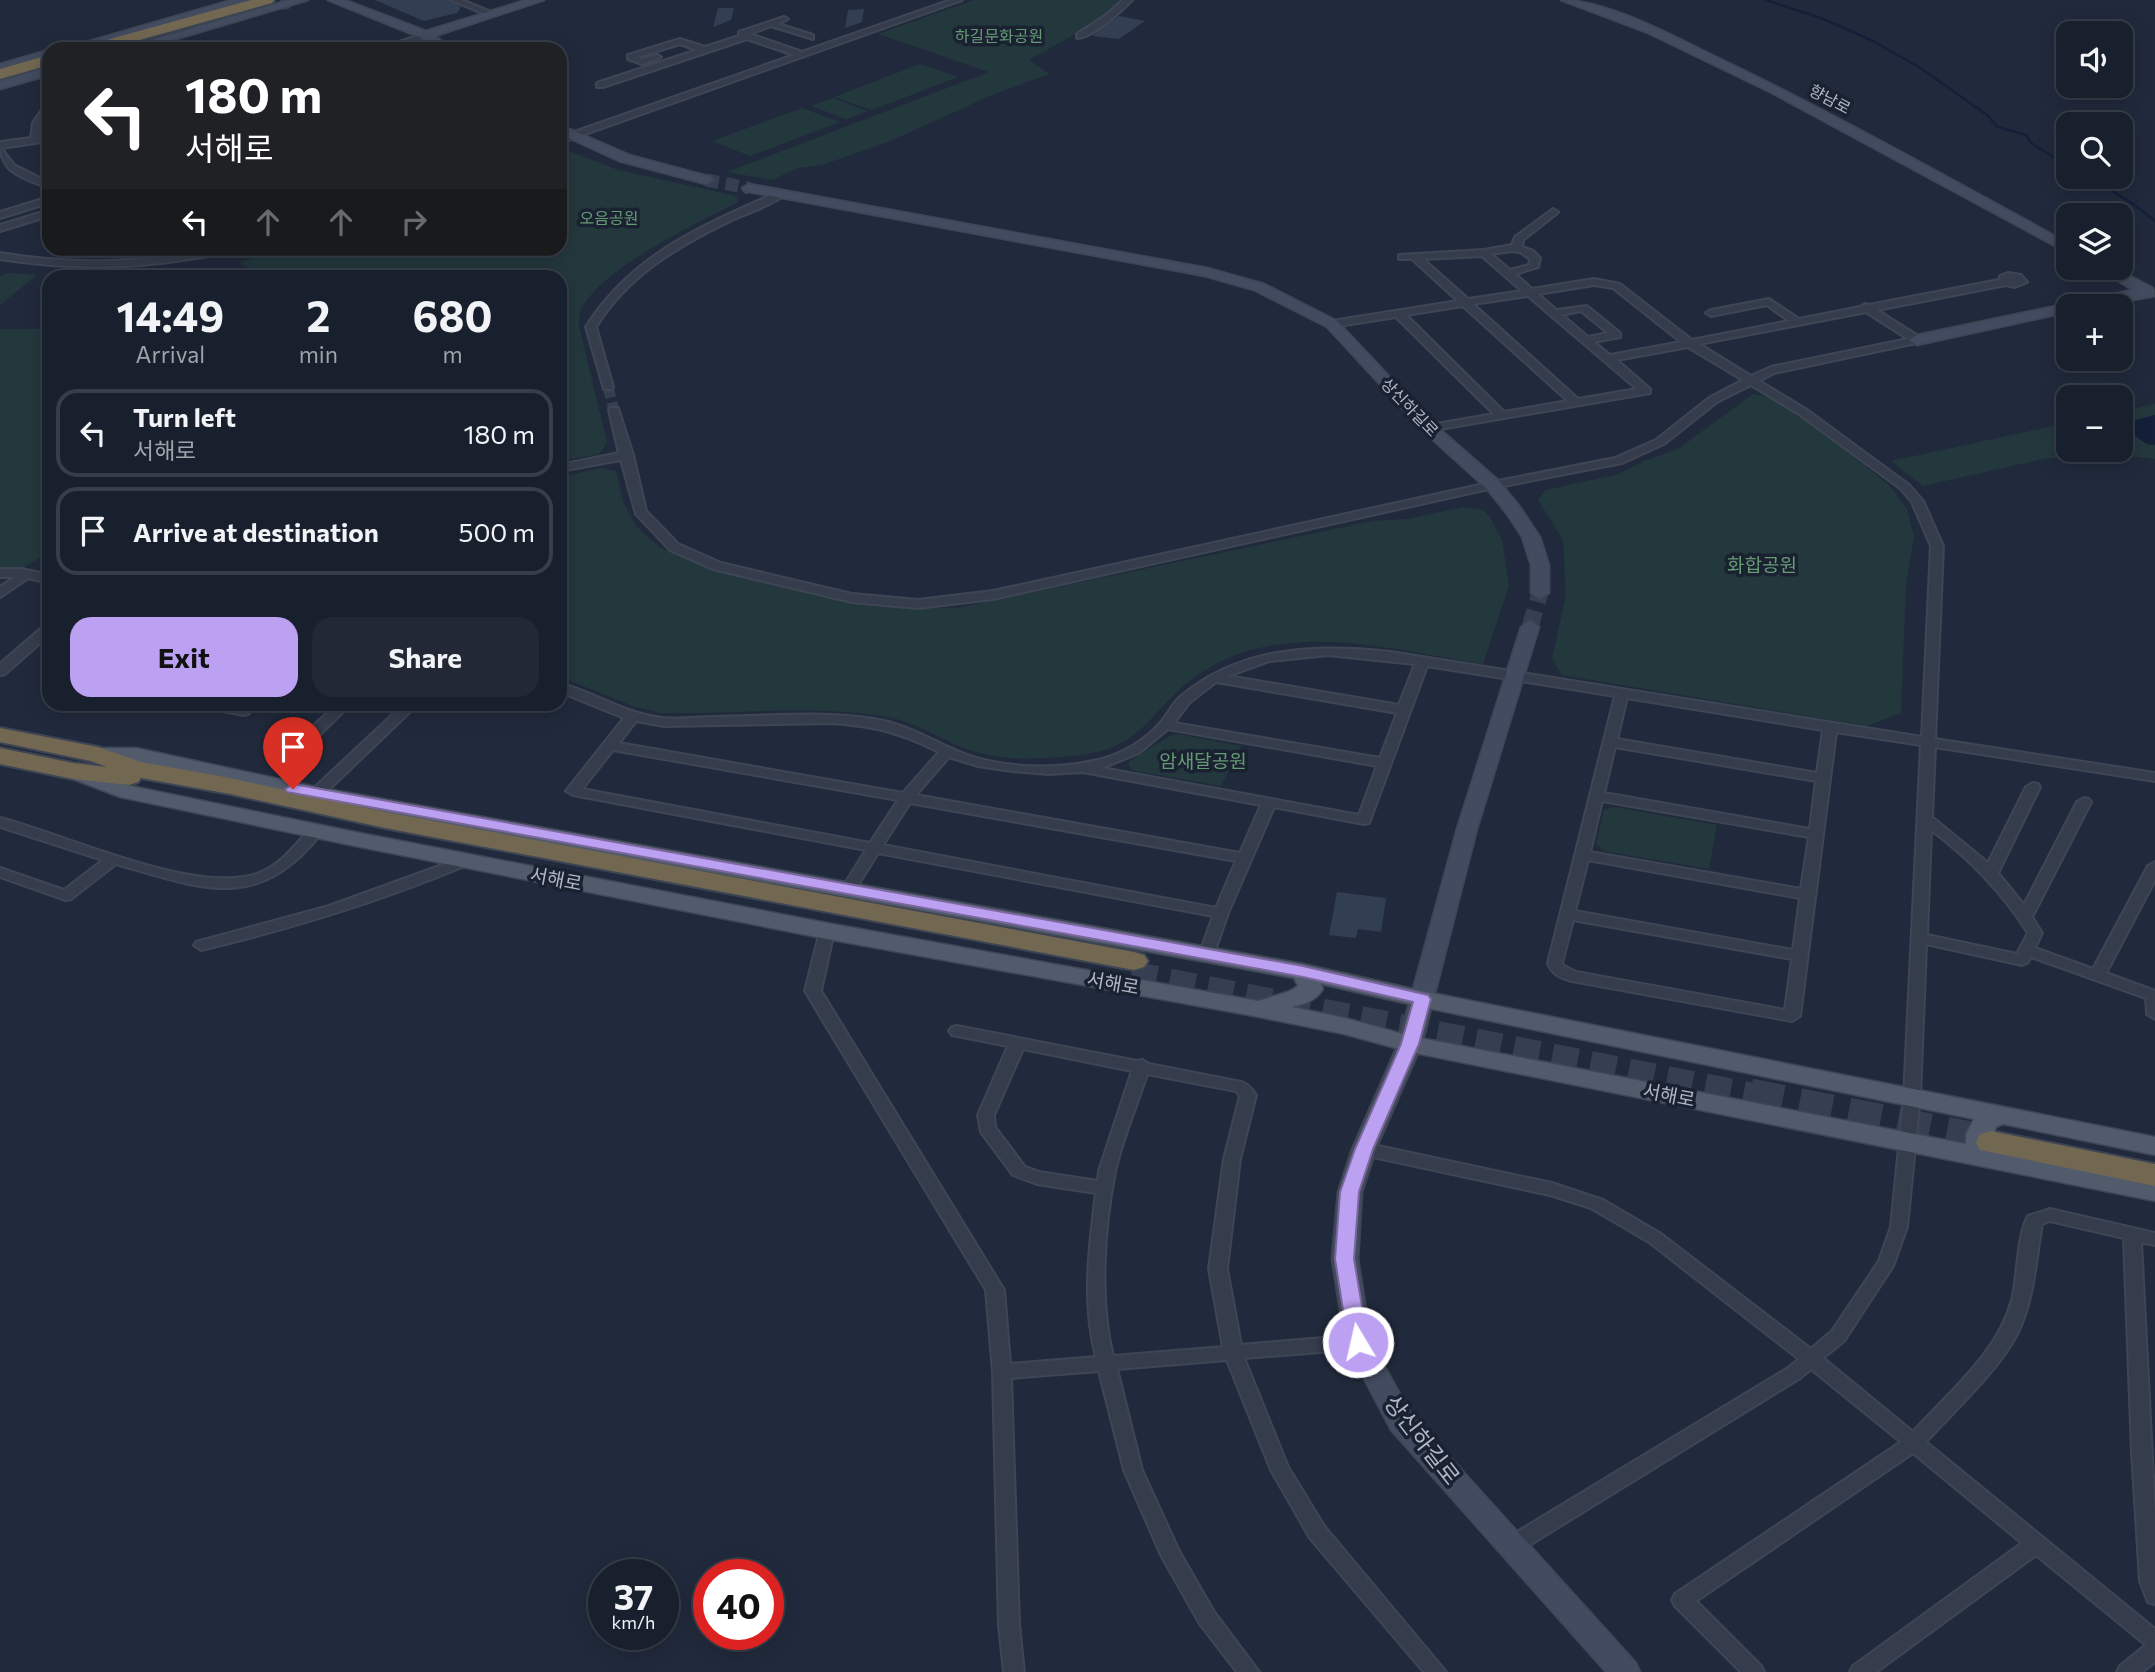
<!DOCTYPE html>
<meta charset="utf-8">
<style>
:root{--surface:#19202d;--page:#222835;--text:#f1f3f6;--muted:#9fa3aa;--line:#373e49;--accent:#bca0f2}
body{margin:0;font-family:Commissioner,"Noto Sans KR",sans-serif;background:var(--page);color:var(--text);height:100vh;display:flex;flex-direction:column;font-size:26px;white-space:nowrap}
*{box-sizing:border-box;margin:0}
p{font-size:23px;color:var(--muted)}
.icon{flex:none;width:38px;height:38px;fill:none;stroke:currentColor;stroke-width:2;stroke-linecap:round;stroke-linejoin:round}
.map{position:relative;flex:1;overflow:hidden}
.drawer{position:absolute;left:42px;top:270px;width:525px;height:441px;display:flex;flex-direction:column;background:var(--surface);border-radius:21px;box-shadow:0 4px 18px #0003,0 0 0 2px var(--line)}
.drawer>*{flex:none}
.hud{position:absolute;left:42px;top:42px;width:525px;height:214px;border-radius:21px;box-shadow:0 4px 18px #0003,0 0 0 2px var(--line);background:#202124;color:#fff;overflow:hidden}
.fabs{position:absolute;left:2056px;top:21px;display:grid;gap:14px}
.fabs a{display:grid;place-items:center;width:77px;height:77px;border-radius:14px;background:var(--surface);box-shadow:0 4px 18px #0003,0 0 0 2px var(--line);font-size:35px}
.speed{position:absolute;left:588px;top:1559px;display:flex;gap:14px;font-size:35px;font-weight:700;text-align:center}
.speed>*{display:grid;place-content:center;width:91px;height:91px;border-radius:50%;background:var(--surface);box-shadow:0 4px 18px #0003,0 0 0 2px var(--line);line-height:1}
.speed small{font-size:18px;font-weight:400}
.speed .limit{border:10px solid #d22;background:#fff;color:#111}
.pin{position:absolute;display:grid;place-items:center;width:60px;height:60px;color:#fff;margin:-72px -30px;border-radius:50% 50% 50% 0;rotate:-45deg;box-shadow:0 0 7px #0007}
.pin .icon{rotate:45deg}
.me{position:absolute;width:77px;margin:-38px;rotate:351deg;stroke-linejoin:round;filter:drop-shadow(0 0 5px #0008)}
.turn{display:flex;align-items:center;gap:24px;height:147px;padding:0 28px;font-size:32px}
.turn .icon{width:91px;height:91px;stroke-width:2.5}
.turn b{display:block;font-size:49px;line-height:60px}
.lanes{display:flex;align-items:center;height:66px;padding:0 28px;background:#0003;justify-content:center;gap:35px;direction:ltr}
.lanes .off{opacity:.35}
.eta{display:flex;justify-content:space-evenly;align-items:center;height:119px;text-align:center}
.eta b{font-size:42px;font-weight:700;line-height:49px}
.cta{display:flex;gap:14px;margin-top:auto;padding:14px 28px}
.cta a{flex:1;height:80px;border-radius:21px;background:var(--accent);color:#111;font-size:28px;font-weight:700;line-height:80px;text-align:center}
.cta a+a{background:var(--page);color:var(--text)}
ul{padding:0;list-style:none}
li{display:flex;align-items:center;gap:21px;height:88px;margin:0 14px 10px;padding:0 14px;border:4px solid var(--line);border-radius:21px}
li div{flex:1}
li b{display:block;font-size:26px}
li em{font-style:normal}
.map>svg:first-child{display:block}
.green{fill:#23383d}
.water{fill:#14203a}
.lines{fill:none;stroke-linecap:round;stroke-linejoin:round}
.stream{stroke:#14203a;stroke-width:2.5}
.building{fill:#323e52}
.street-tunnel{stroke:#363f51;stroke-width:11;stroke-dasharray:11 5;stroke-linecap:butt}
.secondary-tunnel-far1{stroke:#363f51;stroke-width:13;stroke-dasharray:13 7;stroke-linecap:butt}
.secondary-tunnel{stroke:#363f51;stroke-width:17;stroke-dasharray:17 9;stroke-linecap:butt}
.highway-tunnel-far2{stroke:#363f51;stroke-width:17;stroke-dasharray:17 8;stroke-linecap:butt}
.highway-tunnel-far1{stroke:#363f51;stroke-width:26;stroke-dasharray:26 13;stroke-linecap:butt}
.highway-tunnel{stroke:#363f51;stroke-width:33;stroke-dasharray:33 17;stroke-linecap:butt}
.street-casing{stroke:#3e4655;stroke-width:4}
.secondary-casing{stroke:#3e4655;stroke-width:3}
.primary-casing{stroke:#3e4655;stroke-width:3}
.highway-casing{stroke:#3d4454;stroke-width:4}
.street{fill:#353c4c;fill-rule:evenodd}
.secondary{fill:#424b5f;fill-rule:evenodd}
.primary{fill:#525b6c;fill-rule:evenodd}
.highway{fill:#726851;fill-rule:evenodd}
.route{fill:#bca0f2;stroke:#7a689d;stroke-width:2}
.labels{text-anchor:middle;stroke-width:7;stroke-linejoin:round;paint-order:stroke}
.far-park-label{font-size:16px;fill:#659a75;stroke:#1a2231}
.far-street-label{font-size:16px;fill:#b0b7c8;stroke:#1a2231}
.park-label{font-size:19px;fill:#659a75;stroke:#1a2231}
.street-label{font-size:19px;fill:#b0b7c8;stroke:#1a2231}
.near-street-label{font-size:23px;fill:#b0b7c8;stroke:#1a2231}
</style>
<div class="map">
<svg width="2155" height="1672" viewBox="0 0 2155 1672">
<rect width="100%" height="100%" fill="#212a3c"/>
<path class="green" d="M974 0H1120L1107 16 1029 60 1049 74 992 95 890 141 822 165 798 168 772 180 727 172 989 72 878 34Z
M920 64 958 77 872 110 834 97Z
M833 98 867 111H868L846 119 811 106Z
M802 108 840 122 750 156 712 141Z
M569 151 618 170 737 196 738 202C699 222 599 269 581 310 579 314 579 321 579 326L607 443 599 454 560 461V276H258L240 262 290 248H560V154Z
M9 273 37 275 0 305V276Z
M0 329H49V552L25 567 0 568Z
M1753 394 1770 397 1818 428 1890 486 1907 509 1914 536 1906 583 1901 713 1867 726 1562 675 1552 659 1566 595 1563 540 1538 500 1546 490 1619 474 1644 461 1678 449Z
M2155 404V459L2103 453 2043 459 1923 486 1891 461 2068 423V450H2121V411Z
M602 468 616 471 624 504 635 525 659 547 708 568 860 605 958 608 1373 521 1408 519 1463 507 1483 510 1490 517 1502 540 1509 586 1483 664C1388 649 1276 615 1191 680 1148 713 1143 747 1081 755 1044 759 1001 762 966 749 938 738 912 720 882 716 809 705 734 714 660 713L633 706 560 677V477Z
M1176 734 1241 746 1221 786 1131 770 1128 762C1143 754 1162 738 1176 734Z
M1614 807 1717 825 1709 869 1604 851 1596 844 1604 810Z"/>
<path class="water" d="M2155 415V445L2147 444 2121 427V424Z"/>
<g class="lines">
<path class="stream" d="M1766 0 1821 18 1871 40 1919 67 1987 115 1998 127 2026 135 2031 143 2068 166
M2088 177 2132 203 2155 221"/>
</g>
<path class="building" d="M375 0H449L461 7 457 13 424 21Z
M718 8H734L731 20 713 27Z
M864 9 862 22 845 28 848 10Z
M1119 16 1145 21 1119 39 1092 36Z
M1337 892 1386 898 1381 932 1358 929 1356 938 1329 935Z"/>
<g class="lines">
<path class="street-tunnel" d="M608 387 614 410"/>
<path class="secondary-tunnel-far1" d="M706 180 749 188"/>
<path class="secondary-tunnel" d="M1530 627 1540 593"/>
<path class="highway-tunnel-far2" d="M281 2 288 0"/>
<path class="highway-tunnel-far1" d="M1131 974 1759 1097"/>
<path class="highway-tunnel" d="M1750 1095 1991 1142"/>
<g class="street-casing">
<path id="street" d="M451 0H462L496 14 489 16Z
M951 0H962L560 143V137L794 55 747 39 603 87H597V83L697 50 680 44 638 57 642 59 657 55 661 57 642 64 628 59V55L680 39 705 47 739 36V32L784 17 788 19 778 24 813 35V39L771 26 750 34 802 52Z
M1123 0H1132C1120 12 1093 37 1077 38V34L1105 16Z
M426 33 430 35 429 37 390 49H378Z
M49 103C49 116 41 123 40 137L49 135V141L1 148 14 165 44 180V184L41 185C17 176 0 170 0 142L31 138 33 123 46 104Z
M778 192 786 194C771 206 749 212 732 220 678 246 628 275 596 327L613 387 612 389H604L586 327C632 254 702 226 778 192Z
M49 197V203L0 218V212Z
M1553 209 1558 212 1556 214 1523 240 1522 247 1533 251 1540 258 1538 267 1515 274 1532 289 1594 279 1620 284 1692 340 1789 321 1767 305 1711 316 1706 313 1711 310 1769 299 1799 319 1860 307 1865 304 1869 305 1999 280 2000 276 2008 273 2021 275 2027 282 2015 287 2006 285 1877 310 1921 338V342L1774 373 1759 381 1807 410 1909 485 1923 501 1943 546 1935 739 2155 773V781L1935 747 1932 817 1988 863 2026 787 2033 783 2038 784 2040 787 1998 873 2024 905 2077 802 2084 798 2089 799 2091 802 2032 917 2042 933 2035 948 2093 969 2148 866 2155 862V880L2106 973 2155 991V1019L2147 1014 2146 998 2031 957 2027 963 2022 965 1926 944 1920 1097 1907 1227 1893 1266 1844 1341 1823 1358 1913 1432C1949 1392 1998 1353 2012 1300 2018 1276 2017 1236 2028 1216L2050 1209 2155 1233V1245L2141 1242 2155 1516V1604L2148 1602 2140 1581 2132 1452 2124 1238 2050 1221 2042 1224C2036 1259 2034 1297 2019 1330 2003 1366 1953 1412 1926 1442L2155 1629V1662L2142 1672H2117L2120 1666 2146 1645 2036 1555 1876 1672H1850L1853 1666 2022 1543 1913 1453 1696 1601 1761 1666 1764 1672H1741L1675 1606 1672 1600 1675 1594 1901 1442 1811 1369 1800 1378 1518 1552 1511 1554 1504 1552 1501 1546 1504 1540 1788 1368 1799 1359 1649 1242 1591 1208 1550 1195 1364 1155 1358 1153 1356 1149 1358 1145 1364 1143 1552 1183 1603 1200 1661 1234 1811 1349 1832 1331 1879 1261 1891 1227 1904 1097 1921 745 1836 732 1800 1016 1792 1021 1572 981C1561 978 1551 974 1548 963L1615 696 1427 666 1369 823 1364 824 1274 807 1228 913 1213 956 1206 961 1199 956 1213 916 878 853 853 893 848 894 841 890 866 850 573 795 566 791 624 718 560 692V685L562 684C598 694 623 713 662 718 679 720 698 717 715 717 768 716 822 711 874 719 907 724 932 741 962 753 1000 768 1054 770 1093 761 1119 756 1144 742 1161 722 1168 714 1172 704 1180 697 1241 646 1316 644 1391 652L1922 737 1931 546 1912 502 1901 489 1799 414 1751 385 1717 402 1664 444 1622 463 1493 488 993 599 918 608 852 602 713 569 670 550 636 514 621 460 560 471V465L619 453 609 410 610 408H618L633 455 646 511 678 544 721 563 852 594 918 600 993 591 1493 482 1615 458 1656 440 1709 398 1743 380 1688 347 1617 360 1650 389V393L1429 431 1425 430V426L1494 414 1396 317 1332 327 1327 324 1332 321 1458 301 1412 259H1399V255L1484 250 1512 245 1515 237ZM1511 251 1520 252 1530 259 1529 265 1510 270 1491 254ZM1482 256 1522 291 1468 299 1423 259ZM1594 285 1613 288 1681 342 1610 355 1594 342 1620 337V333L1587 306 1556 310 1538 294ZM1528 296 1637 389 1578 399 1473 304ZM1463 306 1568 401 1504 412 1406 315ZM1581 311 1608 333 1588 337 1562 315ZM1866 312 1908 339 1771 367 1751 376 1699 344ZM1328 655 1415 664 1399 705 1228 676 1269 661ZM1216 682 1397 713 1380 758 1174 723 1189 703ZM1627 698 1823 730 1817 773 1617 739ZM636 721 664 726 833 723C874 726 902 733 939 752L903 793 619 743ZM1168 729 1377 766 1359 815 1102 768 1139 753ZM1615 747 1816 781 1810 829 1604 793ZM613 750 898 800 870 843 582 789ZM949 757 978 766 1012 771 1048 774 1083 772 1261 805 1240 853 916 795ZM1602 801 1809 837 1801 889 1590 852ZM910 803 1236 861 1216 908 883 845ZM1931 830C1970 859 2002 892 2028 933L2017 954 1927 935ZM1588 860 1800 898 1793 950 1575 911ZM1573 920 1792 959 1785 1010 1576 972 1564 966 1562 963Z
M49 210V216L0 231V225Z
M215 248H235C223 255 203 257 189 259 125 270 63 269 0 259V253C72 265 144 264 215 248Z
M0 569H22L49 575V583L28 578 0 597V587L15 577H0Z
M49 624V635L5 674 0 675V664L45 625Z
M201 704H225L240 707 244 704H258L248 714 243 715 203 707Z
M337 704H351L305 749H295L293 746 295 743Z
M404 704H418L321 797H311L309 794 311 791Z
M0 818C65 834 197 897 259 873 281 865 295 845 311 828H321L323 831C259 914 203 889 116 864L71 899 66 900 0 877V868L64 890 103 860 0 827Z
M464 857 469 858 471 861 469 864C382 901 293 928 201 950L194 945 196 942 329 906Z
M827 926 834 931 821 991 1004 1290 1010 1364 1096 1357C1082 1303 1089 1248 1096 1193L1037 1184 1013 1175 981 1132 978 1115 1008 1046 952 1035 949 1031 952 1027 957 1026 1137 1061 1142 1060 1149 1064 1241 1082C1248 1084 1252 1089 1256 1095L1240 1159 1227 1269 1241 1345 1358 1335 1364 1337 1367 1342 1364 1347 1358 1349 1244 1358 1288 1467 1324 1526 1446 1672H1424L1310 1538 1271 1470 1227 1360 1117 1369 1142 1470 1179 1551 1214 1612 1259 1672H1237L1200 1624 1161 1555 1124 1470 1099 1371 1011 1378 1019 1625 1024 1672H1004L999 1625 993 1372 986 1290 805 991 820 931ZM1023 1049 1132 1071 1099 1171 1098 1181 1039 1172 1025 1167 995 1127 994 1115ZM1147 1074 1236 1091 1240 1096 1224 1159 1209 1269 1223 1347 1113 1356C1099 1301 1104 1228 1115 1172 1122 1139 1137 1106 1147 1074Z"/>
</g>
<g class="secondary-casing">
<path id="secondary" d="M232 0H251L82 49H62Z
M289 0H308L142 49H123Z
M328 0H345L426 31 526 0H544L435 36 452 49H438L422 38Z
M1561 0C1606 0 1669 34 1710 54 1832 112 1950 179 2068 243V253L1772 93 1646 32Z
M49 50V58L0 72V64Z
M49 67V75L0 89V81Z
M560 125 629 155 711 177 713 180 706 184 619 161 560 134Z
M749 184 1207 268 1264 284 1337 321 1435 425 1499 481 1520 507 1540 537 1549 565V593L1540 598 1531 593V565L1522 537 1507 514 1487 489 1423 431 1327 327 1254 290 1205 276 744 191 742 188Z
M2097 268H2115L2153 288 2155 296 2098 306H2068V312L1917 345 1909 340 1917 335 2133 290Z
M1530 621 1539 627 1477 829 1422 1044 1376 1149 1362 1192 1358 1259 1371 1342 1411 1414 1636 1663 1640 1672H1606L1391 1430 1345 1342 1332 1259 1338 1192 1352 1149 1398 1044 1457 829 1521 627Z"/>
</g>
<g class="primary-casing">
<path id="primary" d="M98 748H136L316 787 1303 964 1422 991 2155 1137V1155L2003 1124 1996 1127 1992 1142 2005 1152 2155 1181V1201L1410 1052 1344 1034 1254 1016 827 939 360 847 120 797 65 776 62 771 65 766 73 764 126 785 360 833 827 923 1258 1001 1290 991 1298 986 1294 978 316 801 136 762 90 760 87 755 90 750ZM1321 984 1422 1007 1974 1119 1966 1134V1144L1410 1036 1345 1018 1292 1007C1304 1004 1316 1001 1323 989Z"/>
</g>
<g class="highway-casing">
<path id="highway" d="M251 0H274L272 3 107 49H82L85 46Z
M49 55V65L0 79V69Z
M0 728 98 747 141 762 230 778 385 812 1134 952 1144 955 1148 961 1144 967 1134 970 385 828 230 794 141 778 138 782 129 785 73 779 0 764V748L73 763 107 767 91 761 0 742Z
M1991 1131 2155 1164V1186L1980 1150 1976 1142 1980 1134Z"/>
</g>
<use href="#street" class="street"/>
<use href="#secondary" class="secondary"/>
<use href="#primary" class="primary"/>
<use href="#highway" class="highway"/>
</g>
<path class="route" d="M293 784 1303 966 1428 995 1431 999 1419 1044 1373 1149 1359 1192 1354 1259 1368 1342 1365 1347 1358 1349 1351 1347 1348 1342 1335 1259 1340 1192 1355 1149 1401 1044 1413 1002 1303 977 287 792 285 789Z"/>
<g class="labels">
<g class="far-park-label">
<text x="999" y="42">하길문화공원</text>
<text x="609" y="224">오음공원</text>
</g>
<g class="far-street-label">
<text transform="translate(1830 99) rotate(28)" y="6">향남로</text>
<text transform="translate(1410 407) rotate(46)" y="6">상신하길로</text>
</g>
<g class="park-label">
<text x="1762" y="572">화합공원</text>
<text x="1203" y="768">암새달공원</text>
</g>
<g class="street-label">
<text transform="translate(556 879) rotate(11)" y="7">서해로</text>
<text transform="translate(1113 983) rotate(10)" y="7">서해로</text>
<text transform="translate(1669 1095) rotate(11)" y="7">서해로</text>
</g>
<g class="near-street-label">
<text transform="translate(1422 1440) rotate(52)" y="8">상신하길로</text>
</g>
</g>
</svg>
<div class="fabs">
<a><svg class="icon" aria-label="sound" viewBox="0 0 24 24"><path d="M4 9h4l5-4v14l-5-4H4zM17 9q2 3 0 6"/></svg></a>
<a><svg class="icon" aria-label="search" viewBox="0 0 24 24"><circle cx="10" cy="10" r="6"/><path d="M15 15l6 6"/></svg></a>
<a><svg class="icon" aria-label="layers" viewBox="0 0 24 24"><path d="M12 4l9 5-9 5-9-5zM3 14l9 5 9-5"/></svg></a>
<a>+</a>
<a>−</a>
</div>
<div class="speed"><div>37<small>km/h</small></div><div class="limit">40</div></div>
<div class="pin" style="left:293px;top:789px;background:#d93025"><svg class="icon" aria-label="arrive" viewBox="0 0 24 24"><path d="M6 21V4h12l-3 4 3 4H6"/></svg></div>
<svg class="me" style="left:1358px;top:1342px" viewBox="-20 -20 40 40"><circle r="17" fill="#bca0f2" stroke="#fff" stroke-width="3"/><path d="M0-11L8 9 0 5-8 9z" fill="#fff"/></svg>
<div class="hud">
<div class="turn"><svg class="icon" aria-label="left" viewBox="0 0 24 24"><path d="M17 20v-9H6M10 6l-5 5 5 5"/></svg><div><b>180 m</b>서해로</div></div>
<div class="lanes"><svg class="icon" aria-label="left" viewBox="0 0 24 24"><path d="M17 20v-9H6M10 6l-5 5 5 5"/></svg><svg class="icon off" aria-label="ahead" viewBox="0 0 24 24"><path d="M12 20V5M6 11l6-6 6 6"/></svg><svg class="icon off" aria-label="ahead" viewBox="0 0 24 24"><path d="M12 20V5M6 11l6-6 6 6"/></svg><svg class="icon off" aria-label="right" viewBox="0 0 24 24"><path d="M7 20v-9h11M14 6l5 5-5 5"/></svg></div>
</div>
<section class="drawer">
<div class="eta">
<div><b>14:49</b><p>Arrival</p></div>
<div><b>2</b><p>min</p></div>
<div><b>680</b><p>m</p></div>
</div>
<ul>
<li><svg class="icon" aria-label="left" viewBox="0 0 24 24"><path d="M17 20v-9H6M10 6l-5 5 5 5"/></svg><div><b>Turn left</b><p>서해로</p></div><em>180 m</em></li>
<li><svg class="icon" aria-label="arrive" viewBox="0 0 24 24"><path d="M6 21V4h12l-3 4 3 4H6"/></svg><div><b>Arrive at destination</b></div><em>500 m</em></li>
</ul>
<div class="cta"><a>Exit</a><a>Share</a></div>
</section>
</div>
